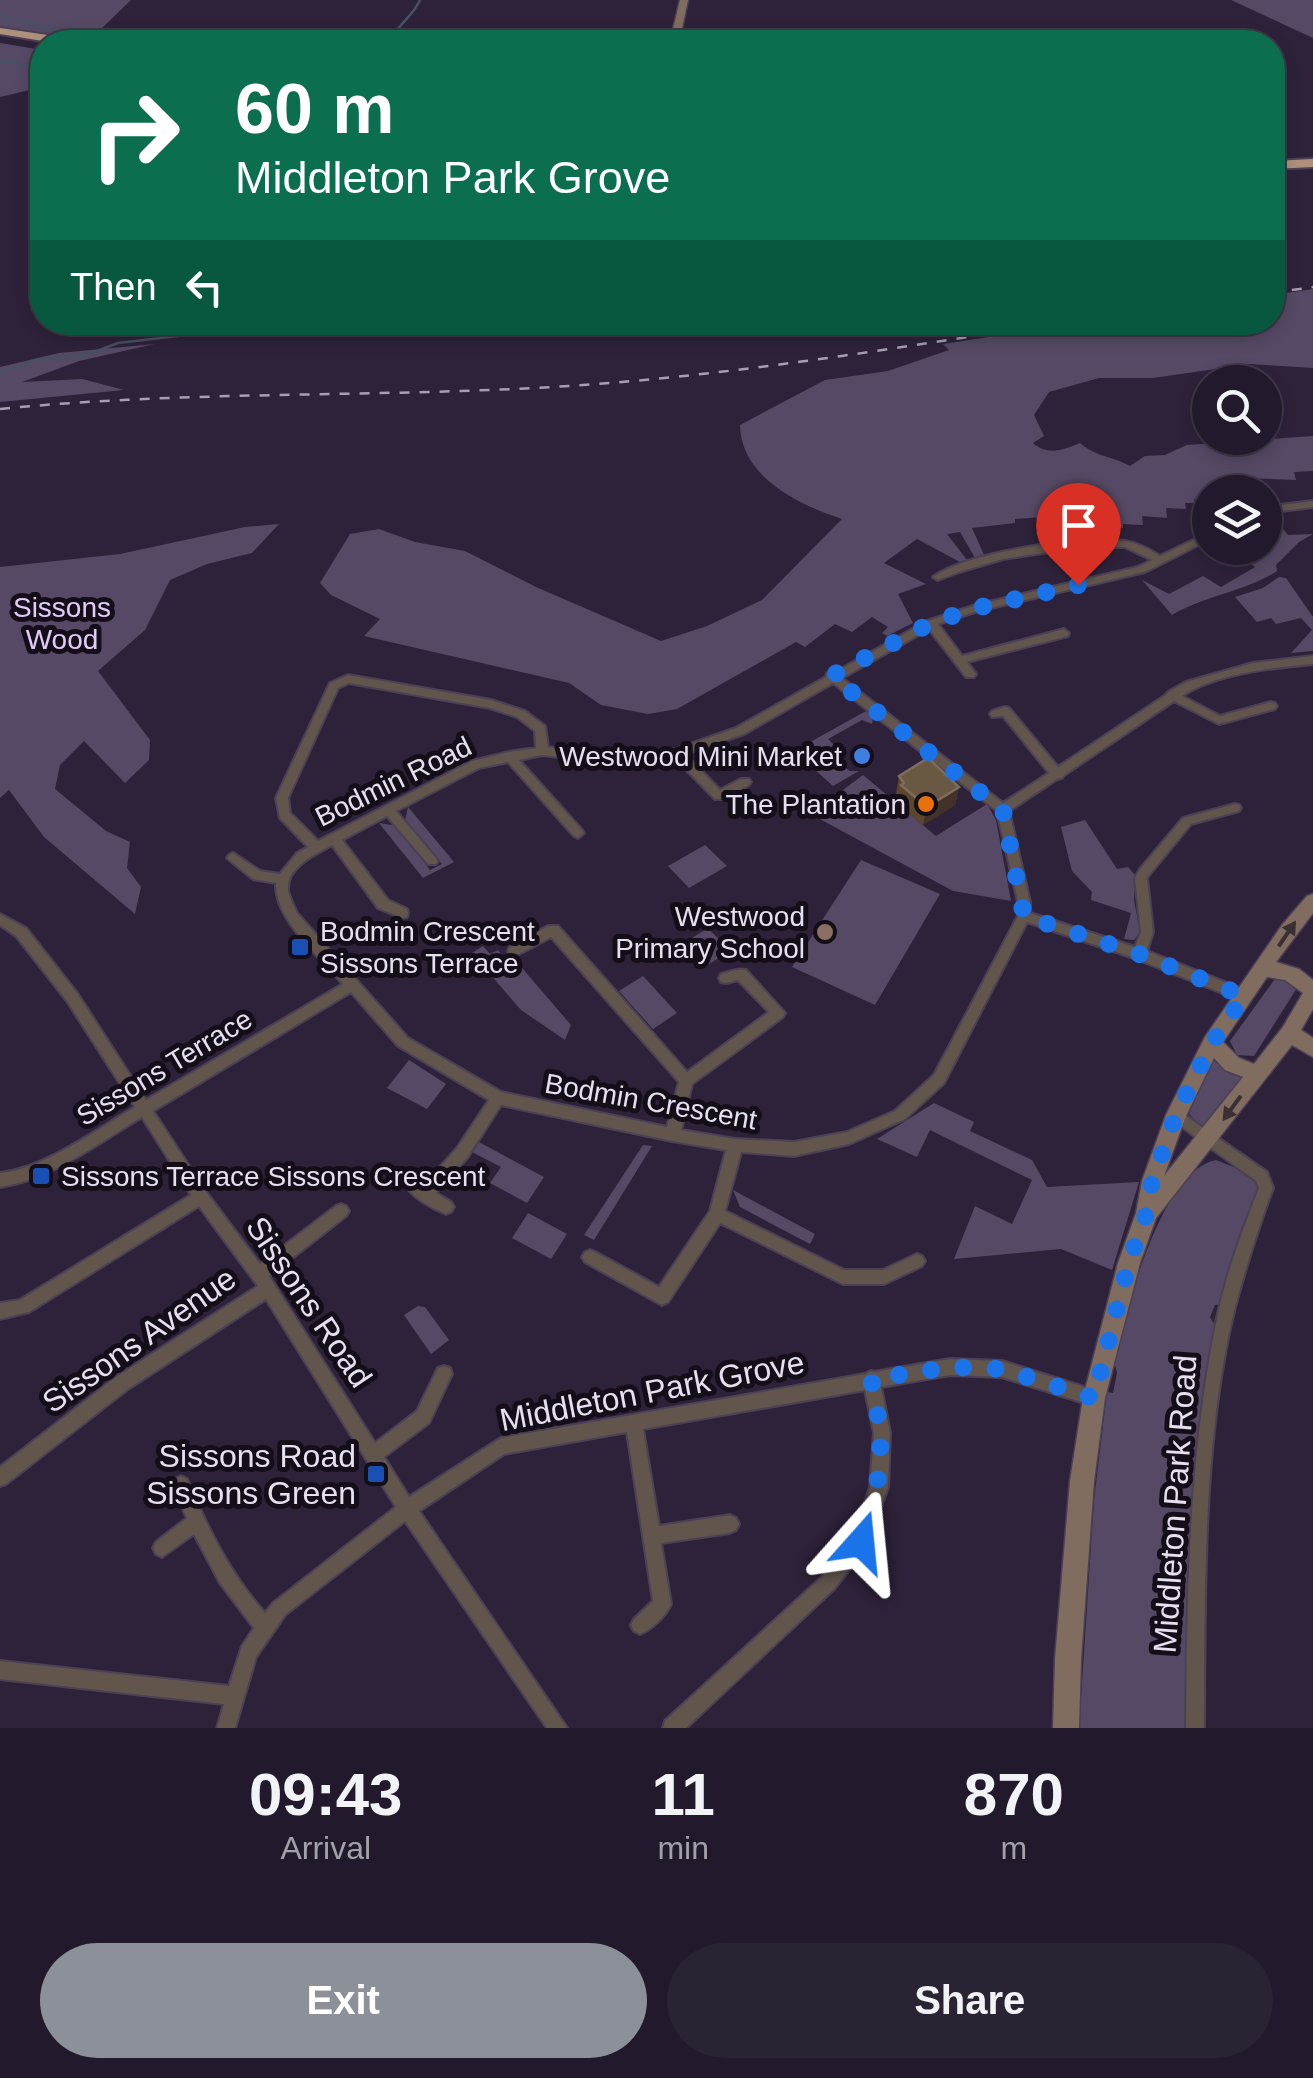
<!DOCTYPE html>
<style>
:root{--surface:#221a2c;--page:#2a2334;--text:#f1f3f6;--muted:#a2a1a9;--line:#3f3848;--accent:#8c9099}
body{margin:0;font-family:Arial,sans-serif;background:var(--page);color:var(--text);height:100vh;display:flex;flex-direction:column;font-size:38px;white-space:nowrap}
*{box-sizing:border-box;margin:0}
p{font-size:32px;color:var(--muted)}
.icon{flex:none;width:55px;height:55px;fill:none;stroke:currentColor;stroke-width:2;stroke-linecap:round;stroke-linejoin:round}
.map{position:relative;height:1728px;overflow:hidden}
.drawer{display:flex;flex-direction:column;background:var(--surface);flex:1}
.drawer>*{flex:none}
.hud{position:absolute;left:30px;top:30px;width:1255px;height:305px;border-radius:40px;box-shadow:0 5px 15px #0003,0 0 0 2px var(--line);background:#0b6e4f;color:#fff;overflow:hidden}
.fabs{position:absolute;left:1192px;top:365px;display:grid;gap:20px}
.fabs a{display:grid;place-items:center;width:90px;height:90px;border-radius:50%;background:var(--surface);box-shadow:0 5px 15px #0003,0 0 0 2px var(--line);font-size:50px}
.pin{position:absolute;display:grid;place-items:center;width:85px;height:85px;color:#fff;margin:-102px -42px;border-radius:50% 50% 50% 0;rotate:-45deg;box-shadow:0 0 10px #0007}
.pin .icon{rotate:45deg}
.me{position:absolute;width:110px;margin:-55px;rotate:18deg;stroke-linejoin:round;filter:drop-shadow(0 0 8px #0008)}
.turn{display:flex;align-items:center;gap:35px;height:210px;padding:0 40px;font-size:45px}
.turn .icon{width:130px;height:130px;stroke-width:2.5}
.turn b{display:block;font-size:70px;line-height:85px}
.then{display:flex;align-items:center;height:95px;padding:0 40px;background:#0003;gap:20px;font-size:38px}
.eta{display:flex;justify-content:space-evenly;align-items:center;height:170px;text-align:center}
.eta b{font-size:60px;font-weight:700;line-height:70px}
.primary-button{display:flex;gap:20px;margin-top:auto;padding:20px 40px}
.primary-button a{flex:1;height:115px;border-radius:60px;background:var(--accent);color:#fff;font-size:40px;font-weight:700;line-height:115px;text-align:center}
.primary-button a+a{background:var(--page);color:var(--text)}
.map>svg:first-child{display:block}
.green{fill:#564965}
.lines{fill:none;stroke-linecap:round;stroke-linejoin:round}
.stream{stroke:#455264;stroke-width:2.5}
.street-casing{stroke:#4c4057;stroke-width:4}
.secondary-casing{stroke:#4c4057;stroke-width:3}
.highway-casing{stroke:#4c4057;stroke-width:4}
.street{fill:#61554c;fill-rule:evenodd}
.secondary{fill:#806d5f;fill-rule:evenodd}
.highway{fill:#ae917b;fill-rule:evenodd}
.rail{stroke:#a79eb1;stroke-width:2.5;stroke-dasharray:10 10;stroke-linecap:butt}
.wall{fill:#5a472d}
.shaded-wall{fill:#423229}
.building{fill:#695842;stroke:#7d6d5d;stroke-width:2.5}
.oneway{fill:#3a2f32}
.route{stroke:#1a73e8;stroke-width:18;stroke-dasharray:0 32.4}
.shop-dot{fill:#3f7fe0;stroke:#140e19;stroke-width:4}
.food-dot{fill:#e8710a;stroke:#140e19;stroke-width:4}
.education-dot{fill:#8d6e63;stroke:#140e19;stroke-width:4}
.transit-dot{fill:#1a4fb4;stroke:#140e19;stroke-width:4}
.labels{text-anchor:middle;stroke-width:10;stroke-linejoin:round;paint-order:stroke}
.park-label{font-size:28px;fill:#e1cbf8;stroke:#140e19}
.poi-label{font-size:28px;fill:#e7dff0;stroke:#140e19;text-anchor:end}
.street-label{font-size:28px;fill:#e7dff0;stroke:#140e19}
.near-street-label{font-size:32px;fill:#e7dff0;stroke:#140e19}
.near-poi-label{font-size:32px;fill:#e7dff0;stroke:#140e19;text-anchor:end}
</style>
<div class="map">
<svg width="1313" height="1728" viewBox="0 0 1313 1728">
<rect width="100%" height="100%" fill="#2e223a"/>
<path class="green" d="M0 0H131L99 31 101 41 109 42 0 29Z
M1231 0H1313V38Z
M0 43 42 50V87L0 97Z
M1313 289V368L1250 364 1153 378H1099L1049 392 1034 415 1044 436 1033 443C1048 456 1063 450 1080 443 1096 457 1112 456 1130 466L1145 456 1165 455 1187 445 1313 436V471L1294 472 1296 480 1244 478 1246 492H1210L1209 500 1194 499V503H1185L1186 509 1166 508 1167 518 1142 516 1143 525 1123 524V528L1084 525 1080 538 1070 515 1015 519V523L972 528 985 557 975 558 960 532 947 534 967 560 960 562 917 539 884 563 926 584 898 594 913 623 887 636 882 633 888 627 872 617 852 632 835 624 805 647 796 642 677 709 648 714 601 705 569 683 364 636 380 619 331 595 320 583 350 534 379 529 415 542 465 551 536 587 661 641 707 626 762 600 842 519C800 505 741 478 740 425L825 380 888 371 949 350 943 344 1081 323 1272 322 1273 295Z
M155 344 79 361 22 382 82 379 124 390 0 402V367L59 353Z
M1272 516 1288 535 1313 534 1299 542 1276 565 1277 571C1244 592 1206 595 1172 615L1142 580 1169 594 1203 576 1221 587 1255 567 1250 563 1255 559 1246 553 1265 548V543L1273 538 1265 532V517Z
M279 524 252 553 207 564 170 580 145 630 98 671 150 740 149 760 125 783 84 741 60 765 55 789 106 831 130 842 127 868 141 887 135 914 44 837 9 790 0 798V567L120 554 245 527Z
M1279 577 1286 578 1313 617V651L1291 653 1312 630 1301 618 1276 624 1271 618 1257 622 1235 597 1263 588Z
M866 711 873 717 872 724 862 720 828 739 842 753 834 760 850 771H859L833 786 794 751Z
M863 775 936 836 987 804 996 820 1011 901 953 891 816 817 828 801Z
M408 807 454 862 423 878 379 823 397 826 430 870 442 864 405 821Z
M1085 820 1117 869 1128 867 1135 875 1134 900 1140 932 1134 940 1124 939 1131 913 1091 900 1092 892 1072 871 1061 827Z
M705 845 727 866 689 888 668 866Z
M861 860 940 894 875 1005 792 967Z
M708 928 730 951 701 969 679 946Z
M483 946 490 954 498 950 514 972 522 968 571 1025 565 1040 521 1010 472 953Z
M1284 975 1297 988 1254 1056 1237 1055 1230 1041 1277 976Z
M643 976 677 1013 653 1029 619 991Z
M1211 1059 1245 1078 1202 1127 1189 1114Z
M409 1060 446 1084 427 1109 387 1088Z
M934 1103 974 1122 970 1131 1032 1160 1047 1187 1139 1182 1112 1270 1061 1249 954 1259 975 1206 1012 1224 1032 1180 930 1130 917 1157 877 1139Z
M477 1141 544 1177 527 1203 490 1183 501 1167 470 1151Z
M643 1145 652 1146 594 1240 584 1235Z
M1216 1160 1253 1175 1258 1189 1224 1304 1215 1305 1210 1317 1216 1327 1201 1428 1189 1728H1079L1094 1500 1107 1392 1113 1393 1117 1373 1114 1361C1127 1311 1159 1172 1216 1160Z
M733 1190 815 1234 810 1244 740 1207Z
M528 1213 567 1234 551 1259 512 1238Z
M418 1306 425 1307 449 1340 431 1354 404 1315Z"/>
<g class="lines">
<path class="stream" d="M0 15 63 32
M390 42C397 24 412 18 420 0
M0 61 42 67
M514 322H525
M550 322H586
M0 373 35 360 86 355 118 343 178 336 191 329 224 335 260 322"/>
<g class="street-casing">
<path id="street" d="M1313 501V507L1265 513V507Z
M1210 532V539L1145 572 978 611 938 624 962 656 1064 629 1069 633 1068 636 967 662 976 674 974 677H966L929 629 842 678 1003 803 1049 773 1003 716 992 717 990 714 992 711 1005 707 1009 708 1058 767 1166 695 1168 692 1186 682 1253 663 1313 656V664C1272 668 1217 673 1182 696L1220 716 1271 702 1275 703 1277 706 1275 709 1219 724 1174 701 1064 775 1062 778 1057 779 1009 811 1030 902V913L1135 947 1141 932 1135 878 1140 869 1183 818 1235 804 1239 805 1241 808 1239 811 1191 824 1149 875 1147 878 1153 932 1147 951 1250 992 1252 996 1250 1000 1245 1002 1240 1000 1134 958 1027 922 944 1083 905 1119 849 1144 794 1156 741 1152 725 1211 844 1270H883L917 1254 922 1256 925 1261 922 1266 884 1284H843L720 1223 668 1302 662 1305 585 1262 582 1257 585 1252 590 1250 595 1252 659 1287 710 1211 726 1150 672 1141 501 1105 467 1158 436 1193 451 1202 454 1207 451 1212 446 1214C432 1208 414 1199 406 1186L408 1181 413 1179 424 1185 457 1148 489 1100 398 1046 351 992 153 1111 206 1192 260 1264 336 1206 341 1204 346 1206 349 1211 346 1216 269 1276 375 1443 417 1411 438 1368 444 1366 450 1368 452 1374 429 1423 384 1457 409 1497 501 1438 865 1374 871 1371 874 1372 950 1359 1002 1361 1100 1392 1102 1398 1100 1404 1094 1406 1002 1377 950 1375 881 1387 890 1433 888 1487 867 1547 834 1589 686 1728H663L665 1721 822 1577 854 1536 870 1487 874 1433 865 1390 643 1429 659 1526 730 1515 736 1518 739 1524 736 1530 730 1533 661 1543 671 1604C666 1616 652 1629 640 1634L634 1631 631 1625 634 1619 653 1601 627 1432 504 1454 419 1511 567 1728H547L405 1521 285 1615 256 1657 235 1728H217L224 1704 0 1679V1661L229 1686 242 1646 254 1628 220 1583 194 1534 162 1557 156 1554 153 1548 156 1542 187 1518 172 1485 175 1479 181 1476 187 1479C207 1527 230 1574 265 1613L273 1603 396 1507 266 1299 128 1389 6 1484 0 1486V1467L116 1377 258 1286 199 1206 29 1312 0 1319V1303L20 1300 191 1195 142 1117C98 1143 51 1180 0 1187V1173C46 1168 95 1130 135 1107L67 1001 16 936 0 925V914L26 928 77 993 146 1100 343 984C321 958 274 919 276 883L253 879 227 858 229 855 233 853 260 871 280 874 297 853 308 847 280 818 276 798 330 683 348 675 491 700 525 711 545 726 548 747 587 752 676 749 736 728 826 677 827 673H834L927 621 976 605 1138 567 1152 560 1125 547H1082L1003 559 959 572 938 580 933 577C968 552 1081 535 1124 541 1138 543 1149 549 1160 556ZM349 683 490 708 517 717 535 731 536 748 509 752 472 761 318 841 290 813 288 798 338 688ZM833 683 997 811 1018 902V916L934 1075 895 1111 847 1132 794 1142 735 1139 681 1130 692 1084 783 1017 785 1013 746 970C738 968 729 972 721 974L719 978 721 982 726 983 738 980 769 1012 687 1072 558 926H548L510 947 508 951 510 955 515 956 551 937 679 1082 667 1127 501 1092 408 1038 297 913C294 906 289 897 288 890 286 867 316 854 332 845L378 908 402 918 407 917 408 913 407 909 388 900 342 840 387 816 428 864H436L438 861 436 858 396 811 479 768 508 762 574 836 578 838 584 833 582 830 519 760 542 755 587 760 674 757 715 799H723L749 785 751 782 749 779H741L720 790 685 754 744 734Z
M1176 1109 1267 1172 1273 1188C1258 1229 1245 1269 1234 1311 1202 1444 1205 1592 1204 1728H1186C1187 1591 1189 1453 1217 1318 1226 1274 1242 1231 1259 1188L1256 1181 1171 1119 1169 1115 1171 1111Z"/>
</g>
<g class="secondary-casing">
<path id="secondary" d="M680 0H688L679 42H670Z
M1313 894V913L1276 962 1299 969 1313 980V1009L1301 1030 1313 1038V1057L1292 1045 1156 1218 1140 1263 1105 1398 1094 1481 1081 1659 1079 1728H1053L1055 1659 1070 1481 1083 1398 1118 1263 1136 1213 1142 1181 1166 1115 1205 1037 1282 925 1307 896ZM1267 977 1285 980 1303 993 1283 1027 1254 1064 1239 1058 1223 1042ZM1214 1058 1225 1070 1243 1077 1164 1176 1186 1116Z"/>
</g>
<g class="highway-casing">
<path id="highway" d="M0 28 68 38 74 42H49L0 34Z
M1313 159V167L1272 169V161Z"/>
</g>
<use href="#street" class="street"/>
<use href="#secondary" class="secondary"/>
<use href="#highway" class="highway"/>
<path class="rail" d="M1272 293 1313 287
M0 409C189 390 379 398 569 386 736 375 901 347 1066 322"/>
</g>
<path class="wall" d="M899 776 959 787 955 805 923 825 897 804 898 798 896 794Z"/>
<path class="shaded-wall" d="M959 787 955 805 923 825 927 807Z"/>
<path class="building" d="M928 758 959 787 927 807 901 785 904 783 899 776Z"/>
<defs><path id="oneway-solid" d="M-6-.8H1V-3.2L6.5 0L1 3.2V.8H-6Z" transform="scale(2.5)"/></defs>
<g class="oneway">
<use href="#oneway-solid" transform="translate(1287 934) rotate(-56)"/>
<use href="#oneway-solid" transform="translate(1232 1108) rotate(126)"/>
</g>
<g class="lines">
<path class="route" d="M861 1542C883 1473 886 1450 871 1379L950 1367 1002 1369 1094 1398 1129 1262 1147 1212 1152 1181 1176 1115 1212 1043 1244 996 1139 954 1024 916 1003 810 831 676 931 623 976 608 1078 585"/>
</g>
<circle class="shop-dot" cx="862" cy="756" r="10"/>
<circle class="food-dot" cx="926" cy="804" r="10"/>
<circle class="education-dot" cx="825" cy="932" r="10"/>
<g class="transit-dot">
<rect x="290" y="937" width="20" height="20" rx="5"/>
<rect x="31" y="1166" width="20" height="20" rx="5"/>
<rect x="366" y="1464" width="20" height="20" rx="5"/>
</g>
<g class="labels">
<g class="park-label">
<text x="62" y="617">Sissons<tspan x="62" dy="32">Wood</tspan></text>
</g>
<g class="poi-label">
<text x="842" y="766">Westwood Mini Market</text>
<text x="906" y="814">The Plantation</text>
<text x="805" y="926">Westwood<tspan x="805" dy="32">Primary School</tspan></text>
<text x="320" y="941" text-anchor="start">Bodmin Crescent<tspan x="320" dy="32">Sissons Terrace</tspan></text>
<text x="61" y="1186" text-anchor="start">Sissons Terrace Sissons Crescent</text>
</g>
<g class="street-label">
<text transform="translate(393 781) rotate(-26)" y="10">Bodmin Road</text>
<text transform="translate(164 1067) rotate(-31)" y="10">Sissons Terrace</text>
<text transform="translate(651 1101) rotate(10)" y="10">Bodmin Crescent</text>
</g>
<g class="near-street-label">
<text transform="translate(309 1302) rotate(56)" y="11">Sissons Road</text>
<text transform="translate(139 1340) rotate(-35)" y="11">Sissons Avenue</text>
<text transform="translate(652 1391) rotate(-11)" y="11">Middleton Park Grove</text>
<text transform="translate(1175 1504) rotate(-86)" y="11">Middleton Park Road</text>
</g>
<g class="near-poi-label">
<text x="356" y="1467">Sissons Road<tspan x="356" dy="37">Sissons Green</tspan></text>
</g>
</g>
</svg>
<div class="fabs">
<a><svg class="icon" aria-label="search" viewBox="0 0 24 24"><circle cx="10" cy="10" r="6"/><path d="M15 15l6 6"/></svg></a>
<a><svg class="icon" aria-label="layers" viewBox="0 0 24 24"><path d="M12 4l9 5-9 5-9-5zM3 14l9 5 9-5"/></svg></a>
</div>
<div class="pin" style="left:1078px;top:585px;background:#d93025"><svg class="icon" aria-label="arrive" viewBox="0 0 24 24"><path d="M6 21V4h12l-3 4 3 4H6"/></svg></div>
<svg class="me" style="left:861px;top:1542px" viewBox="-20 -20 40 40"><path d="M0-17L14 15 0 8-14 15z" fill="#1a73e8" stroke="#fff" stroke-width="4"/></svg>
<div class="hud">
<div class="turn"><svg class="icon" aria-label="right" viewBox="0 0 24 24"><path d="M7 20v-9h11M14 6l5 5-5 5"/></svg><div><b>60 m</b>Middleton Park Grove</div></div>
<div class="then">Then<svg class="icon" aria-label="left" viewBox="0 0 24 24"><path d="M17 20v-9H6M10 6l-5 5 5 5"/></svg></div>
</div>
</div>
<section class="drawer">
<div class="eta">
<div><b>09:43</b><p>Arrival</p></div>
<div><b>11</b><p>min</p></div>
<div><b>870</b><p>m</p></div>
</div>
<div class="primary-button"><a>Exit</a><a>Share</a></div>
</section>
